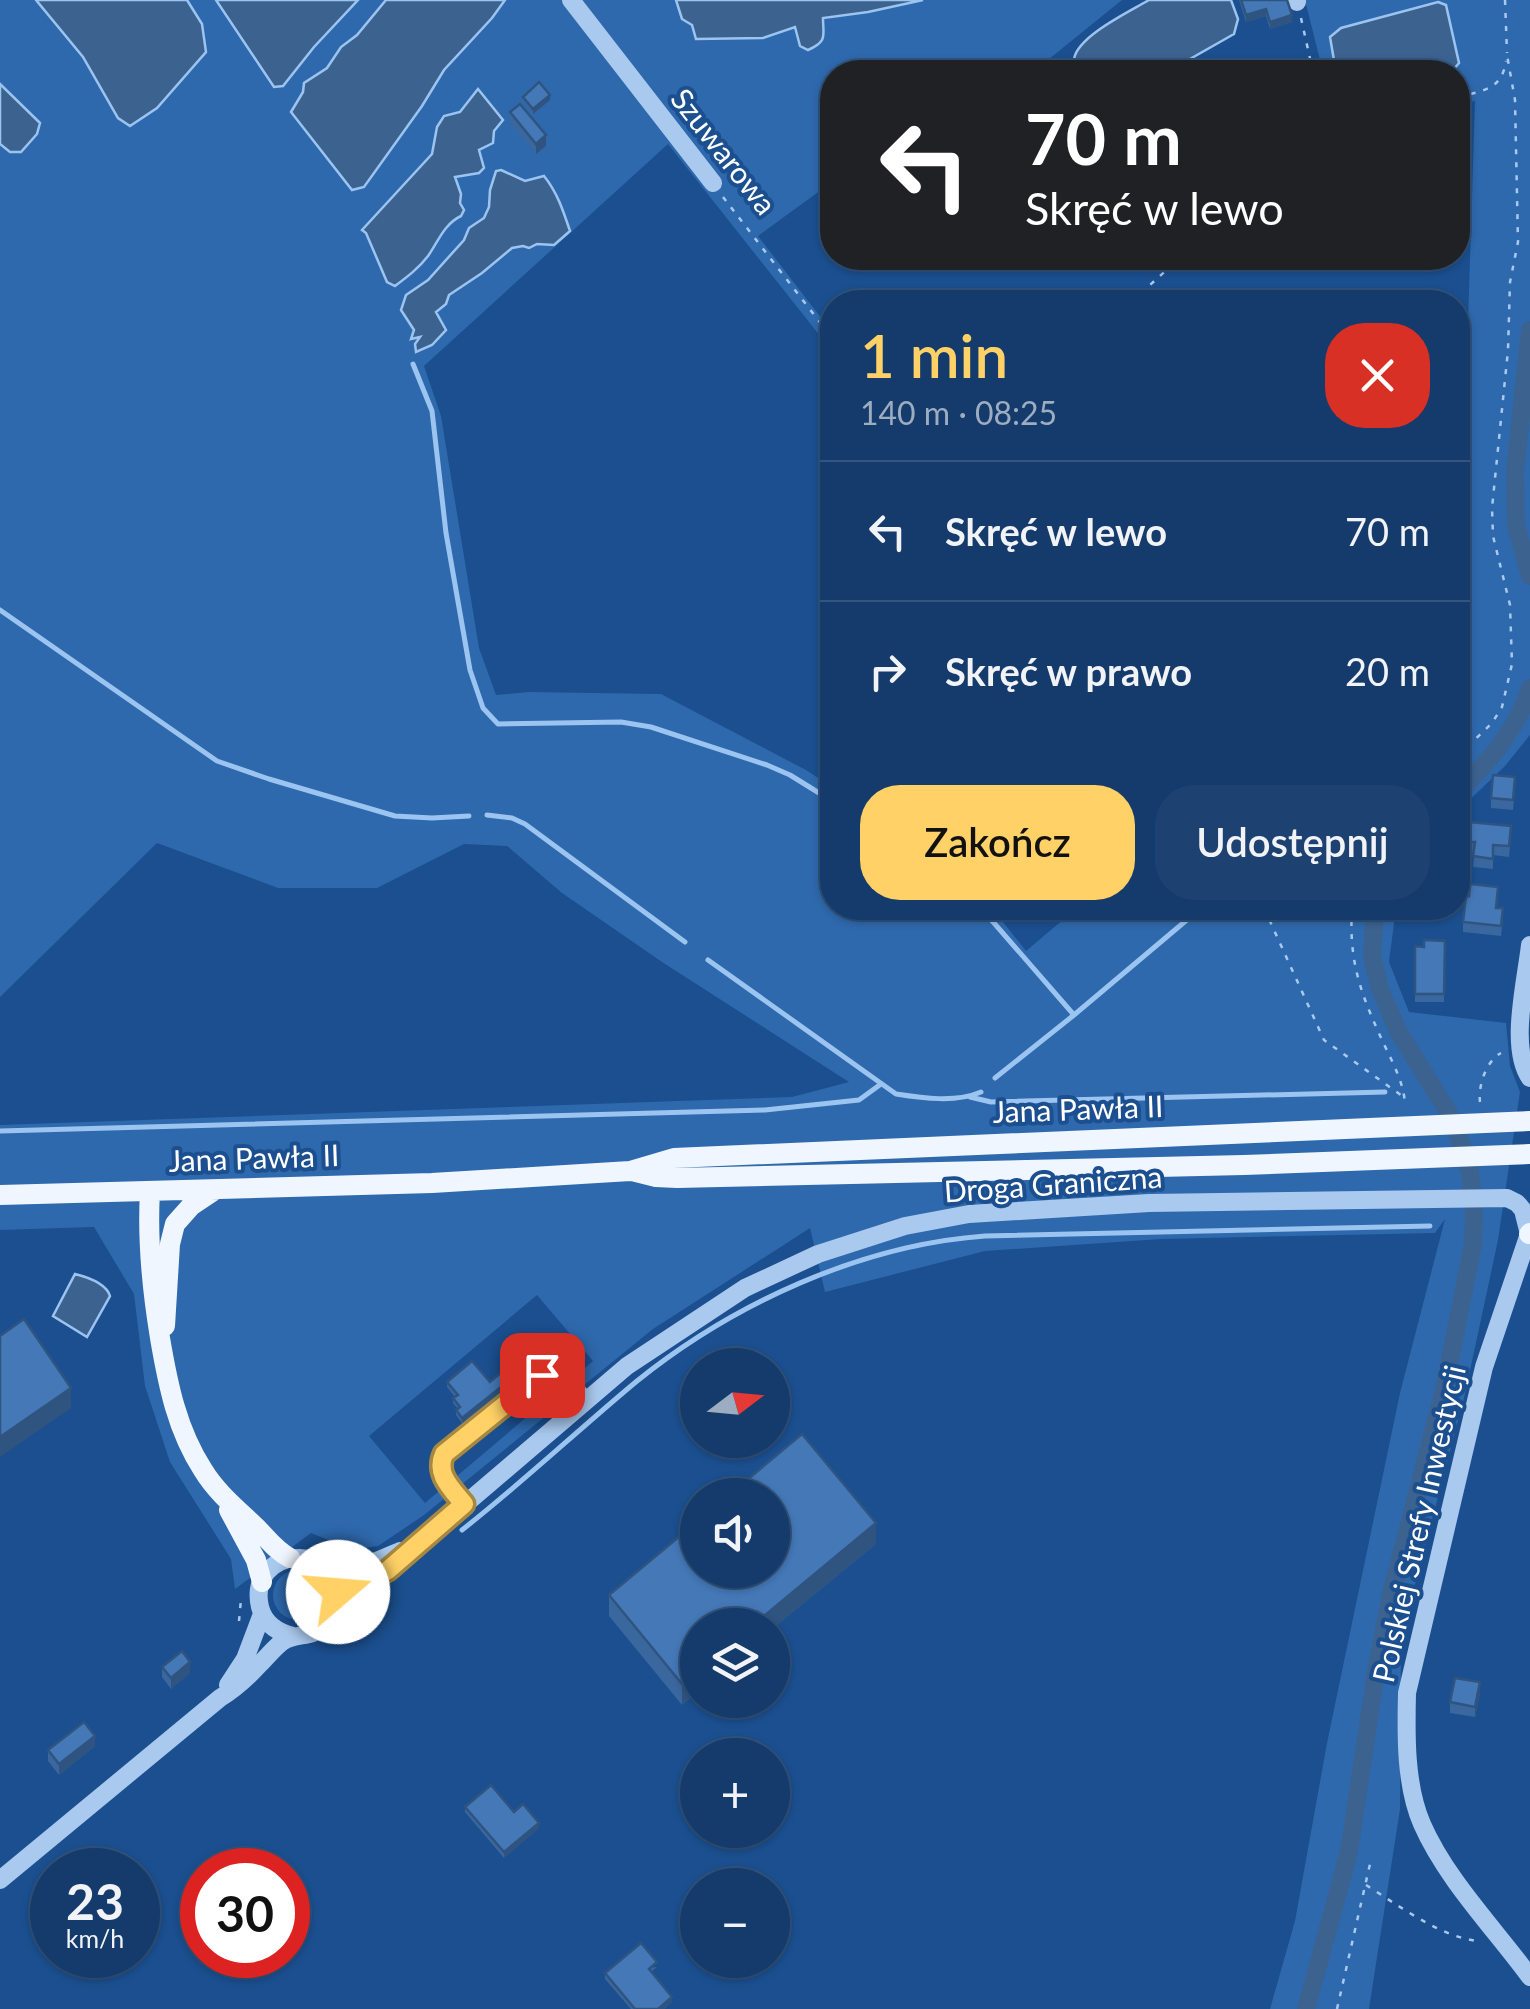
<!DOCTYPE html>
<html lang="pl">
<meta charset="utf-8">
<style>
:root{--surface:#143b6b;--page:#1d4271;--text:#f1f3f6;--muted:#9dadc1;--line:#33557e;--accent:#ffd166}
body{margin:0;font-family:Lato,sans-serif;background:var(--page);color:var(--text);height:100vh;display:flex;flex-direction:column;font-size:38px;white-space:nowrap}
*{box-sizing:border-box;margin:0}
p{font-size:32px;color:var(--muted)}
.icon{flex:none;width:55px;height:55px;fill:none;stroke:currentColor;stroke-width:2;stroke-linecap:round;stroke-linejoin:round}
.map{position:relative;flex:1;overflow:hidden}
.panel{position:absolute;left:820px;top:290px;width:650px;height:630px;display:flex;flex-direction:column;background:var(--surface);border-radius:40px;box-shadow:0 2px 8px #0004,0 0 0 2px var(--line)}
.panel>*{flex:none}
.banner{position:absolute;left:820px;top:60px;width:650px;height:210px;border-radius:40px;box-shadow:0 2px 8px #0004,0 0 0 2px var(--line);background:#202124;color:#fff;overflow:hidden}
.needle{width:65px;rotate:74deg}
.fabs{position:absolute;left:680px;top:1348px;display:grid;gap:20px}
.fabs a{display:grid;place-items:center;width:110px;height:110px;border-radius:50%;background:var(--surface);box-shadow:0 2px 8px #0004,0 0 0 2px var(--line);font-size:50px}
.speed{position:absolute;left:30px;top:1848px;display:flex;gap:20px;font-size:50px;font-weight:700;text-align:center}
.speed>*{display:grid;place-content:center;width:130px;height:130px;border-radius:50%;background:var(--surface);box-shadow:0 2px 8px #0004,0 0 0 2px var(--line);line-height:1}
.speed small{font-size:25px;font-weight:400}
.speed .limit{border:15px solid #d22;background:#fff;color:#111}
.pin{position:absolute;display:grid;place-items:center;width:85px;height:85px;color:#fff;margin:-42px;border-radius:20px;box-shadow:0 5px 15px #0006}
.me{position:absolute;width:110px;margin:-55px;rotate:72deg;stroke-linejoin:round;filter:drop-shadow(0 0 8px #0008)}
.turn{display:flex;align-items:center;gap:35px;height:210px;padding:0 40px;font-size:45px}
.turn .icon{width:130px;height:130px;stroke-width:2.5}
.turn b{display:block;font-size:70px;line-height:85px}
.round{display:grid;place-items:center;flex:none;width:105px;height:105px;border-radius:40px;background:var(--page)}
.head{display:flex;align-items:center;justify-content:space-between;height:170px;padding:0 40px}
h1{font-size:60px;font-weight:600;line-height:75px;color:var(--accent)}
.primary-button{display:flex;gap:20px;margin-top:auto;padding:20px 40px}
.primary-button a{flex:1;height:115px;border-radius:40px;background:var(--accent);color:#111;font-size:40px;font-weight:600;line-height:115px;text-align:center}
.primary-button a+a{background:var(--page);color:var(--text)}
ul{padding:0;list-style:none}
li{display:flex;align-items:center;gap:30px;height:140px;padding:0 40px;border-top:2px solid var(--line)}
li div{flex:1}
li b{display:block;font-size:38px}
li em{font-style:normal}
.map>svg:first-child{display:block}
.green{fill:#2e69ad;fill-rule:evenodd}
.water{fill:#3c6290;stroke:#9cc4f0;stroke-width:2.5}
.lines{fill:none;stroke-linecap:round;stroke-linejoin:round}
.stream{stroke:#9cc4f0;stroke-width:5}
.canal{stroke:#3c6290;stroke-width:18}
.path{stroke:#a9c9ee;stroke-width:2.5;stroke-dasharray:5 8;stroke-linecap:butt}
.minor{stroke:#a9c9ee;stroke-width:18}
.major{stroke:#f0f6ff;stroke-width:20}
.wall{fill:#3a679d}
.shaded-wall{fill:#305480}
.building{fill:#4478b7;stroke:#305480;stroke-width:2.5}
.route-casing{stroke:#a68842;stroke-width:25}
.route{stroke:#ffd166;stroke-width:18}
.labels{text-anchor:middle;stroke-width:8;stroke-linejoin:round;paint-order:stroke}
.street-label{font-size:30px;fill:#fff;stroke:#1b4f8f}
</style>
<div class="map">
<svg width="1530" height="2009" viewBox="0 0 1530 2009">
<rect width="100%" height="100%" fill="#1b4f8f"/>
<path class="green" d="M0 0H1122L1033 72H832V182L758 236 832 332V351L668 144 424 366 441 416 479 648 496 695 528 692 661 694 806 770 832 787V908H992L1026 951 1077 908H1396L1389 962 1409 1012 1506 1023 1510 1066 1520 1092 1498 1240 1465 1394 1401 1638 1400 1809 1369 2009H1270L1295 1921 1327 1743 1400 1393 1445 1219 1435 1233 1161 1239 985 1251 825 1292 810 1228 653 1329 424 1515 378 1546 353 1550 311 1533 235 1589 231 1559 170 1462 145 1386 134 1294 94 1227 0 1230V1125L792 1097 849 1082 662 962 562 893 507 846 464 844 377 888H278L157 843 0 997ZM537 1295 593 1361 425 1503 369 1436Z
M1305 0H1530V735L1505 766 1458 811V326L1468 323 1475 101 1458 104V72H1323Z
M273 1595a25 25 0 1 1 50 0a25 25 0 1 1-50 0Z"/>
<path class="water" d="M36 0H187L202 24 206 52 157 108 130 126 118 118 83 57Z
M216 0H358L314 47 283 86 274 87Z
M386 0H505L492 18 444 70 422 106 364 187 352 190 291 112 303 92 304 83 327 68 341 47 357 35Z
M676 0H923L868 12 823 18C823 36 828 41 808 50L800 46 795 27 763 38 696 39 692 25 682 19Z
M1149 0H1231L1238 19 1234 34 1167 72H1083L1074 59C1078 36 1129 12 1149 0Z
M1438 2 1446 5 1459 63 1454 69 1442 72H1336L1330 37 1341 28Z
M0 84 40 123 37 134 21 152H10L0 144Z
M478 89 503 120 494 131 493 143 479 150 484 168 479 173 455 177 461 194 460 203 464 210 461 216C444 224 438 242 428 256 419 268 407 277 395 286L387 282 366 233 362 230 432 154 437 127 444 116 460 112Z
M501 170 525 181 544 176C557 192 563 210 570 231L554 245 537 244 529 248 523 246 512 248 482 273 449 295 446 304 436 312 446 330 432 345 416 352 415 344 420 337 411 339 414 330 401 310 406 295 428 280 464 240 469 228 484 218 489 207 490 190 496 171Z
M75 1274C87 1277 106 1283 110 1296L87 1337 53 1316Z"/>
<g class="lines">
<path class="stream" d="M413 364 432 411 446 533 470 670 483 708 498 724 621 722 651 727 767 765 790 775 832 801
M0 610 217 761 269 779 395 816 432 818 469 816
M487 815 512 818 525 824 685 942
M981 908 1074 1015 1201 908
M708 960 896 1094C922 1098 956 1103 981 1092
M995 1078 1074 1015
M970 1097 991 1102 1385 1092
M0 1131 765 1110 859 1100 881 1084
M462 1530C522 1483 578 1430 637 1381 734 1303 861 1245 985 1236L1430 1226"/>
<path class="canal" d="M1530 330 1515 472 1516 525 1530 576
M1458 793C1487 763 1518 729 1530 688
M1306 2009 1349 1852 1376 1672 1391 1594 1444 1390 1473 1244 1474 1213 1470 1172 1461 1143 1447 1110 1398 1031 1380 989 1372 957 1375 908"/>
<path class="path" d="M1505 0 1507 53
M1301 18 1313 72
M1458 97C1482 91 1502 90 1506 61
M723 197 832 338
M1131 302 1180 258
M1458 756 1492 723 1502 707 1512 664 1510 605 1493 536 1492 508 1508 350 1510 282 1518 242 1515 100 1507 55
M1264 908 1324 1040 1405 1098
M1352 908C1349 956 1358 987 1378 1031 1388 1055 1404 1079 1405 1105
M1480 1102C1478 1086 1486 1061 1501 1053
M239 1621 241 1599
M1366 1885C1398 1905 1440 1937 1478 1941
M1337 2009 1370 1864"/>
<path class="minor" d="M571 0 713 183
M1297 0V2
M1530 945C1526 981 1509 1048 1530 1078
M464 1503C451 1488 435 1474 444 1454L542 1375C564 1371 572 1385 585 1401
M326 1568C352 1575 376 1561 400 1551
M337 1606 348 1594 388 1570 627 1366 745 1288 818 1254 905 1226 969 1214 1149 1203 1507 1198 1517 1203 1523 1210 1529 1234 1484 1367 1407 1693C1406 1734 1405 1785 1422 1824 1446 1879 1494 1928 1530 1977
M228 1685 245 1659 262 1614
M0 1880 220 1698C235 1689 248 1677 260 1664 267 1657 274 1648 282 1642 295 1633 311 1638 324 1627 332 1620 336 1610 337 1600 343 1540 246 1546 260 1607 264 1623 277 1632 293 1636"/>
<path class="major" d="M632 1171 656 1177 677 1178 1244 1165 1530 1154
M150 1192C147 1241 152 1289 160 1338 168 1385 177 1430 203 1470 217 1493 237 1509 256 1527 267 1538 275 1550 290 1558
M0 1195 432 1183 630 1171 674 1158 1530 1121
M1529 1234 1530 1233
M165 1326 170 1244 175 1224 191 1206 215 1190
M229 1510 256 1560 262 1582"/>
</g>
<path class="wall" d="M1239 0H1287L1292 22 1270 29 1266 16 1246 22Z
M523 97 550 100 533 114 523 102Z
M510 112 546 146 536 154 510 123Z
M1515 787 1513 810 1491 808V798Z
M1511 837 1509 857 1493 855V869L1473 867 1474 853 1467 852V842Z
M1498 898 1497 908 1503 919 1501 936 1463 932V922Z
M1445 941 1444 1002H1415V946L1424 947Z
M447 1382H490L511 1384 462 1423 456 1415V1410L458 1409 453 1403V1398L455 1397 447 1387Z
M876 1544 772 1629V1625H698V1692L682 1705 609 1616V1595Z
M162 1667 190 1673 171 1689 162 1677Z
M1480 1693 1475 1717 1450 1713V1702Z
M95 1746 59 1775 48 1761V1750Z
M465 1807 514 1812 539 1828 504 1858 465 1812Z
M657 1967 651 1972 672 2002 664 2009H631L605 1979V1973Z"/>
<path class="shaded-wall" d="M1266 9V16L1246 22V15Z
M1292 15V22L1270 29V22Z
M550 95V100L533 114V109Z
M546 135V146L536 154V144Z
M511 1379V1384L462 1423V1418Z
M71 1388V1408L0 1457V1437Z
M876 1523V1544L772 1629V1625H753Z
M190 1662V1673L171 1689V1678Z
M698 1671V1692L682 1705V1684Z
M1480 1682V1693L1475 1717V1707Z
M95 1736V1746L59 1775V1764Z
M539 1823V1828L504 1858V1852Z
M672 1997V2002L664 2009H658Z"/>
<path class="building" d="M1241 0H1287L1292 15 1270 22 1266 9 1246 15Z
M539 82 550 95 533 109 523 97Z
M520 104 546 135 536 144 510 112Z
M1493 775 1515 777 1513 800 1491 798Z
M1469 822 1511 826 1509 846 1493 845V859L1473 856 1475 842H1467Z
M1470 884 1498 887 1496 908H1503L1501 926 1463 922 1466 895 1469 896Z
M1424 940 1445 941 1444 994H1415V946L1424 947Z
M24 1319 71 1388 0 1437V1336Z
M472 1361 490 1382 504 1370 511 1379 462 1418 456 1410 460 1407 453 1398 458 1395 447 1382Z
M802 1434 876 1523 753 1625H698V1671L682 1684 609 1595 698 1521V1570H772V1495H729Z
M182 1651 190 1662 171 1678 162 1667Z
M1455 1678 1480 1682 1475 1707 1450 1702Z
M84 1722 95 1736 59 1764 48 1750Z
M491 1785 514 1812 523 1804 539 1823 504 1852 465 1807Z
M641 1943 657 1962 649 1969 672 1997 658 2009H635L605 1973Z"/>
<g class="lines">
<g class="route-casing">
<path id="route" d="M338 1592 337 1606 348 1594 388 1570 464 1504C451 1488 435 1474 444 1454L542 1375"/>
</g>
<use href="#route" class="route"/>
</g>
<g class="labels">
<g class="street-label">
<text transform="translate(723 152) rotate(52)" y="10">Szuwarowa</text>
<text transform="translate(1078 1110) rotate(-2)" y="10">Jana Pawła II</text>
<text transform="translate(254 1159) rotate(-2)" y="10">Jana Pawła II</text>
<text transform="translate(1053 1185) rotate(-4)" y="10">Droga Graniczna</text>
<text transform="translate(1420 1524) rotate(-77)" y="10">Polskiej Strefy Inwestycji</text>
</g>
</g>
</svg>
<div class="fabs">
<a><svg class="needle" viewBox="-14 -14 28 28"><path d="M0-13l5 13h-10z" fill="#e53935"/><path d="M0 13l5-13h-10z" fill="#9dadc1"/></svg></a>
<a><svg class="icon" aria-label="sound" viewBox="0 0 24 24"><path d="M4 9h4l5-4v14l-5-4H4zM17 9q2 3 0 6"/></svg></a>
<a><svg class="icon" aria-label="layers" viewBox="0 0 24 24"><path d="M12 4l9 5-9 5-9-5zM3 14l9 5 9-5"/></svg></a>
<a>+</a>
<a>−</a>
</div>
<div class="speed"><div>23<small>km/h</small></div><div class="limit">30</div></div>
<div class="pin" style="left:542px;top:1375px;background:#d93025"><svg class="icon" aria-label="arrive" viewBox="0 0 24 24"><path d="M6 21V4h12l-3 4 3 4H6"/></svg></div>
<svg class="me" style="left:338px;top:1592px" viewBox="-20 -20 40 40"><circle r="19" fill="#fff"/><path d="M0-13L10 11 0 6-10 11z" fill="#ffd166"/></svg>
<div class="banner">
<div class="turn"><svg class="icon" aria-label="left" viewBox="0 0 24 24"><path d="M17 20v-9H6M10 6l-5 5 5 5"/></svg><div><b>70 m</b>Skręć w lewo</div></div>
</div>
<section class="panel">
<div class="head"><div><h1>1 min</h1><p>140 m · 08:25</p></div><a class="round" style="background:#d93025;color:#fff"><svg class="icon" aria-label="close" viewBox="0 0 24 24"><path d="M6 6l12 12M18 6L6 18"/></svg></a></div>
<ul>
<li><svg class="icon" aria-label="left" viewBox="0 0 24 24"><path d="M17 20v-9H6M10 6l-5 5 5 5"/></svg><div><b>Skręć w lewo</b></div><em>70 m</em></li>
<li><svg class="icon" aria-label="right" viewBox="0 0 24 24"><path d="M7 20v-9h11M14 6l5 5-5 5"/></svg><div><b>Skręć w prawo</b></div><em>20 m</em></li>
</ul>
<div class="primary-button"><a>Zakończ</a><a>Udostępnij</a></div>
</section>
</div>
